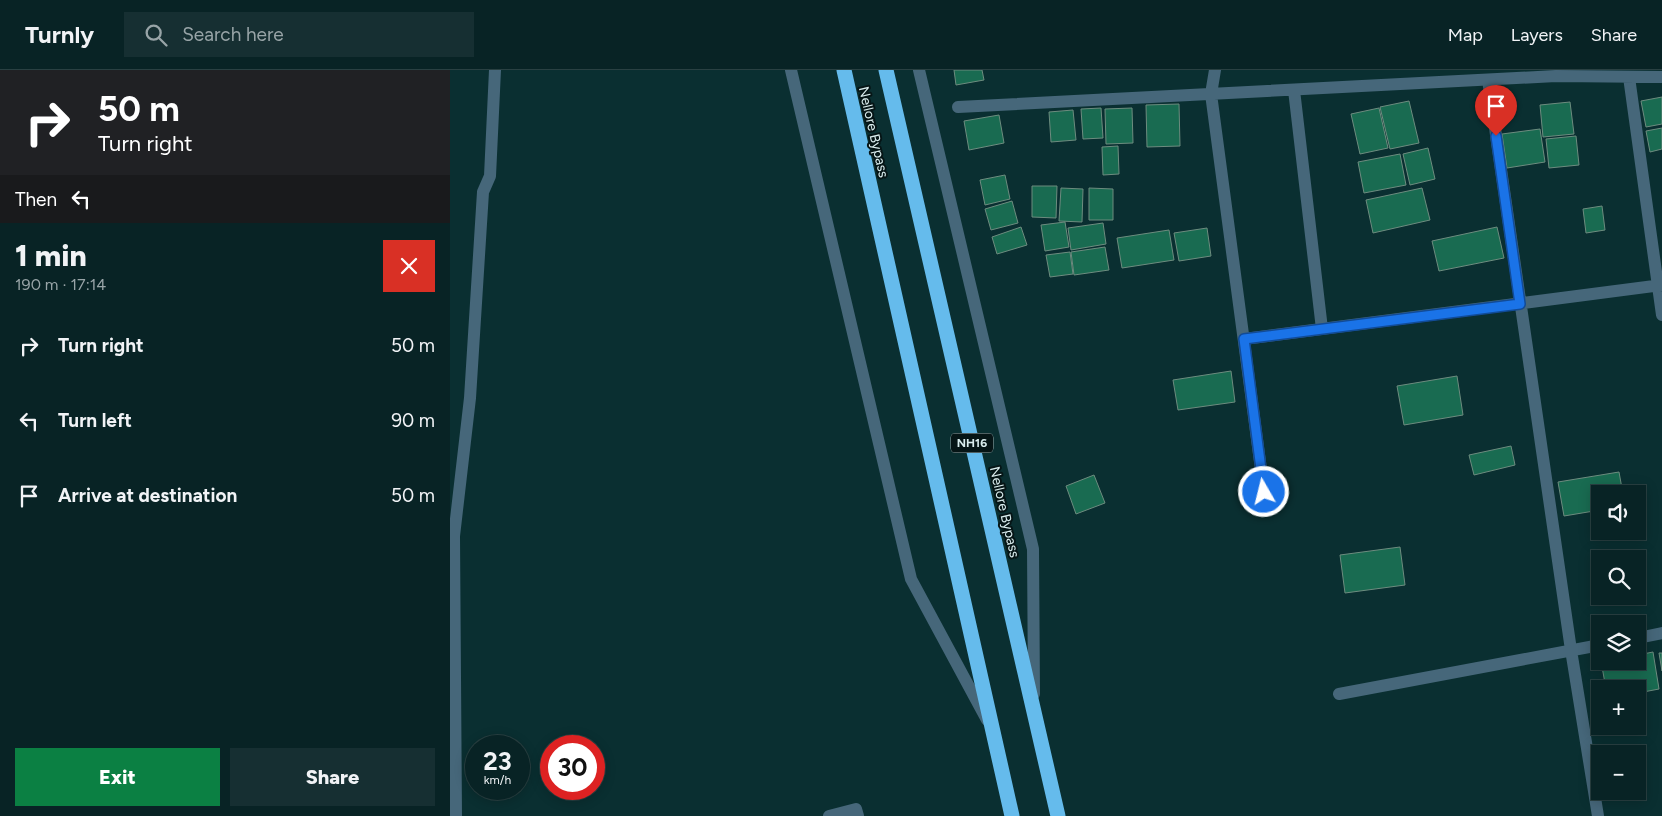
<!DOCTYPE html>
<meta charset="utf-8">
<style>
:root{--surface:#082325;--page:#162f32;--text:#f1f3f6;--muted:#98a4a7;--line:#294042;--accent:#0b8043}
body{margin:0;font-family:Figtree,sans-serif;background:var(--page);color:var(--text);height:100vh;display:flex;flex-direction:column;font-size:19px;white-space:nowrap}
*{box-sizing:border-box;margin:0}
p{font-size:16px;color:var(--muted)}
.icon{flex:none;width:28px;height:28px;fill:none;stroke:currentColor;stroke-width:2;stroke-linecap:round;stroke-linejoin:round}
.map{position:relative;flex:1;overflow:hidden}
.sheet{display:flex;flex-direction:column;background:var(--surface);width:450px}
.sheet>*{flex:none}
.hud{background:#202124;color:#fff;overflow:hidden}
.fabs{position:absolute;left:1141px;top:415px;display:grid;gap:10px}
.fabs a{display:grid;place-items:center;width:55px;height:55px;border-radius:0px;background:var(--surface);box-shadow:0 2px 12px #0003,0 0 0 1px var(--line);font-size:25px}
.speed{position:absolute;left:15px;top:665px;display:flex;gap:10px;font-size:25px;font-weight:700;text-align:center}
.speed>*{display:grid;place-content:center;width:65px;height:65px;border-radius:50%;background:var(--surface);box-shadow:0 2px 12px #0003,0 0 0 1px var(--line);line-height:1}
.speed small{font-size:12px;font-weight:400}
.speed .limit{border:8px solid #d22;background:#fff;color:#111}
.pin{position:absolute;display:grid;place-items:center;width:42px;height:42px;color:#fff;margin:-51px -21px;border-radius:50% 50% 50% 0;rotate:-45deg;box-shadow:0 0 5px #0007}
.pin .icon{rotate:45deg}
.me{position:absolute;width:55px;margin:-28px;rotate:352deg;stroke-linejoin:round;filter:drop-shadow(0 0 4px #0008)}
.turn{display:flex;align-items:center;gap:18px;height:105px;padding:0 15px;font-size:22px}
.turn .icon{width:65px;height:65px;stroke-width:2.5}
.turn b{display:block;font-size:35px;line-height:42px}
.then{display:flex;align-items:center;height:48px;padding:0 15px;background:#0003;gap:10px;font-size:19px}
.round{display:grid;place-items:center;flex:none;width:52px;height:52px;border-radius:0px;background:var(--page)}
.summary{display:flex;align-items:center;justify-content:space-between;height:85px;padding:0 15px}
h1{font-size:30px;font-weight:800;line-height:38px}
.primary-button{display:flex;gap:10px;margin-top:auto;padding:10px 15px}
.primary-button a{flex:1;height:58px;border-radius:0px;background:var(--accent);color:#fff;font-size:20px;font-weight:800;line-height:58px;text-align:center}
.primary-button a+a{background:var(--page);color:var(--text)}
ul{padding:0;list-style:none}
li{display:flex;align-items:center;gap:15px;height:75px;padding:0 15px}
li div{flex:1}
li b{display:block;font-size:19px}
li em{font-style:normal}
header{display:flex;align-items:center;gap:30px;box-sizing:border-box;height:70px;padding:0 25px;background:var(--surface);border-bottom:1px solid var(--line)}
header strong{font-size:24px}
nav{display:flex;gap:28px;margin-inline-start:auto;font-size:18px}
.search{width:350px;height:45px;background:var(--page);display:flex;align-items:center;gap:12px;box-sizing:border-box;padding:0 18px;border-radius:0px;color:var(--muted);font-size:19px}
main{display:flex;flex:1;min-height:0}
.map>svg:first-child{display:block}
.building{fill:#196b51;stroke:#6d8c7f}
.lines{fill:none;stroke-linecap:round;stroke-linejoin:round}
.street{stroke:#46677a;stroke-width:12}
.highway{stroke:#65bbec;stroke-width:15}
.route-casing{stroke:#114b97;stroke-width:12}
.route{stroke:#1a73e8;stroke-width:9}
.labels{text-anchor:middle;stroke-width:4;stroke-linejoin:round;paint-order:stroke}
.shield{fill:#061516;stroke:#9badae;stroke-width:1}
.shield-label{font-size:12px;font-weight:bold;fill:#dbeeef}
.street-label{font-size:14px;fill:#dbeeef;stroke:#061516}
</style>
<header>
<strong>Turnly</strong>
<div class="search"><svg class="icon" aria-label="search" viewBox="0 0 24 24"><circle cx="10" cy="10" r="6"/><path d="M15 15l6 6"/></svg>Search here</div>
<nav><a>Map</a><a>Layers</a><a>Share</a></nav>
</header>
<main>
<section class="sheet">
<div class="hud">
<div class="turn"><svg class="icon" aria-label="right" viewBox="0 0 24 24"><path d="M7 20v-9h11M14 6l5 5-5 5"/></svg><div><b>50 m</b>Turn right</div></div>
<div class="then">Then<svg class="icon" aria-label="left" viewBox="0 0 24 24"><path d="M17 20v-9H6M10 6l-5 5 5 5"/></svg></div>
</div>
<div class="summary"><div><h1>1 min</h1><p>190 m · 17:14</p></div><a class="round" style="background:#d93025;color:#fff"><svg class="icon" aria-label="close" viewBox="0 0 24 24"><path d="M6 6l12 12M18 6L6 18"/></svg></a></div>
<ul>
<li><svg class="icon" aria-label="right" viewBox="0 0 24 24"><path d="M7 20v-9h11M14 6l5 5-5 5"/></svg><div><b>Turn right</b></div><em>50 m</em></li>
<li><svg class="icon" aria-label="left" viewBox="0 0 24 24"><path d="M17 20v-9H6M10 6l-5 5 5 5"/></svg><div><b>Turn left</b></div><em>90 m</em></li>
<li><svg class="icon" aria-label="arrive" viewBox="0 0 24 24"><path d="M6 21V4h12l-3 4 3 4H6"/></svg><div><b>Arrive at destination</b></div><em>50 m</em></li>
</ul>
<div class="primary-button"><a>Exit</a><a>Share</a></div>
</section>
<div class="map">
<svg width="1212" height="746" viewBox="0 0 1212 746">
<rect width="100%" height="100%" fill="#0a2f31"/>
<path class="building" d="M504 0H532L534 10 506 15Z
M1212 27V54L1196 57 1191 31Z
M959 31 969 73 940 79 930 37Z
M1120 32 1124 64 1093 67 1090 35Z
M729 34 730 76 697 77 696 35Z
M651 38 653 68 633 69 631 39Z
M682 38 683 73 656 74 655 39Z
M929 38 938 78 910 84 901 44Z
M623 40 626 70 601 72 599 42Z
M549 45 554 73 519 80 514 51Z
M1212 58V79L1200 82 1196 61Z
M1090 59 1095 92 1057 98 1052 64Z
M1126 66 1129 95 1099 98 1096 69Z
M668 76 669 104 653 105 652 77Z
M978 78 985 109 960 115 953 84Z
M950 84 956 115 914 123 908 92Z
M555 105 560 129 535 135 530 110Z
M582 116H607L606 148 582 147Z
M611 118 633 119 632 152 609 151Z
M639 118 663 119V150H639Z
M972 118 980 150 923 163 916 130Z
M562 131 568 153 541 160 535 139Z
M1152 136 1155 160 1136 163 1133 139Z
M615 152 619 177 595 181 591 155Z
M653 153 656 174 621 180 618 158Z
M571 157 577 175 547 184 542 167Z
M1047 157 1054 188 989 201 982 171Z
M757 158 761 186 729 191 724 163Z
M719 160 724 190 672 198 667 168Z
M655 177 659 200 624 205 621 182Z
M620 182 623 204 600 207 596 185Z
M781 301 785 332 728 340 723 310Z
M1007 306 1013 345 954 355 947 316Z
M1061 376 1065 395 1024 405 1019 385Z
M1169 402 1173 424H1150V440L1114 446 1108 412Z
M644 405 655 433 626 444 616 416Z
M950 477 955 515 895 523 890 485Z
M1203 582 1209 619 1188 623V619H1156L1151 591H1188V585Z
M1209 583H1212V601Z"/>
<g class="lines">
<path class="street" d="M341 0 461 509 537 650
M469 0 583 479 584 624
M765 0 761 24 814 422
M1179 7 1212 245
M1038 10 1121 580 1148 746
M844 20 872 259
M508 37 1106 6 1212 7
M794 269 1212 215
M1188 568 1212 563
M889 624 1150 575
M6 746 4 466 20 328 33 122 40 106 45 0
M379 746 406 739 408 746"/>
<path class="highway" d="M394 0 562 746
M436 0 608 746"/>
</g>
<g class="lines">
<g class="route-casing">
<path id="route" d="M814 422 794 269 1070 234 1046 66"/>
</g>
<use href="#route" class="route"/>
</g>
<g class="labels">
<rect class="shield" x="501" y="363.5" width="42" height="19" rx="4"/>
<g class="shield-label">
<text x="522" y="377">NH16</text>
</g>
<g class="street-label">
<text transform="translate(424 62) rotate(77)" y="5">Nellore Bypass</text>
<text transform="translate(555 442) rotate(77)" y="5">Nellore Bypass</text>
</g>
</g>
</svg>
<div class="fabs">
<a><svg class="icon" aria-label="sound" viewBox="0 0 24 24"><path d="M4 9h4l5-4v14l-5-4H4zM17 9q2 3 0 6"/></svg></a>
<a><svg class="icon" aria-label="search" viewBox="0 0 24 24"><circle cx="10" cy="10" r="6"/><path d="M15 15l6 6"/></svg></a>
<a><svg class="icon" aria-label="layers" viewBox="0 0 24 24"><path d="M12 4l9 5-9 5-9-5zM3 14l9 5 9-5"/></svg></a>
<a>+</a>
<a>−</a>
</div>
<div class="speed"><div>23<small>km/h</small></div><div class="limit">30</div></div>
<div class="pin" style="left:1046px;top:66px;background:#d93025"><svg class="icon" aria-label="arrive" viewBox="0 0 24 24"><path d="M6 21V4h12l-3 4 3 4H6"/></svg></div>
<svg class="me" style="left:814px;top:422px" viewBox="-20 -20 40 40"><circle r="17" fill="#1a73e8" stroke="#fff" stroke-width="3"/><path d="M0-11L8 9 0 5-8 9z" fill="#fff"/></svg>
</div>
</main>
